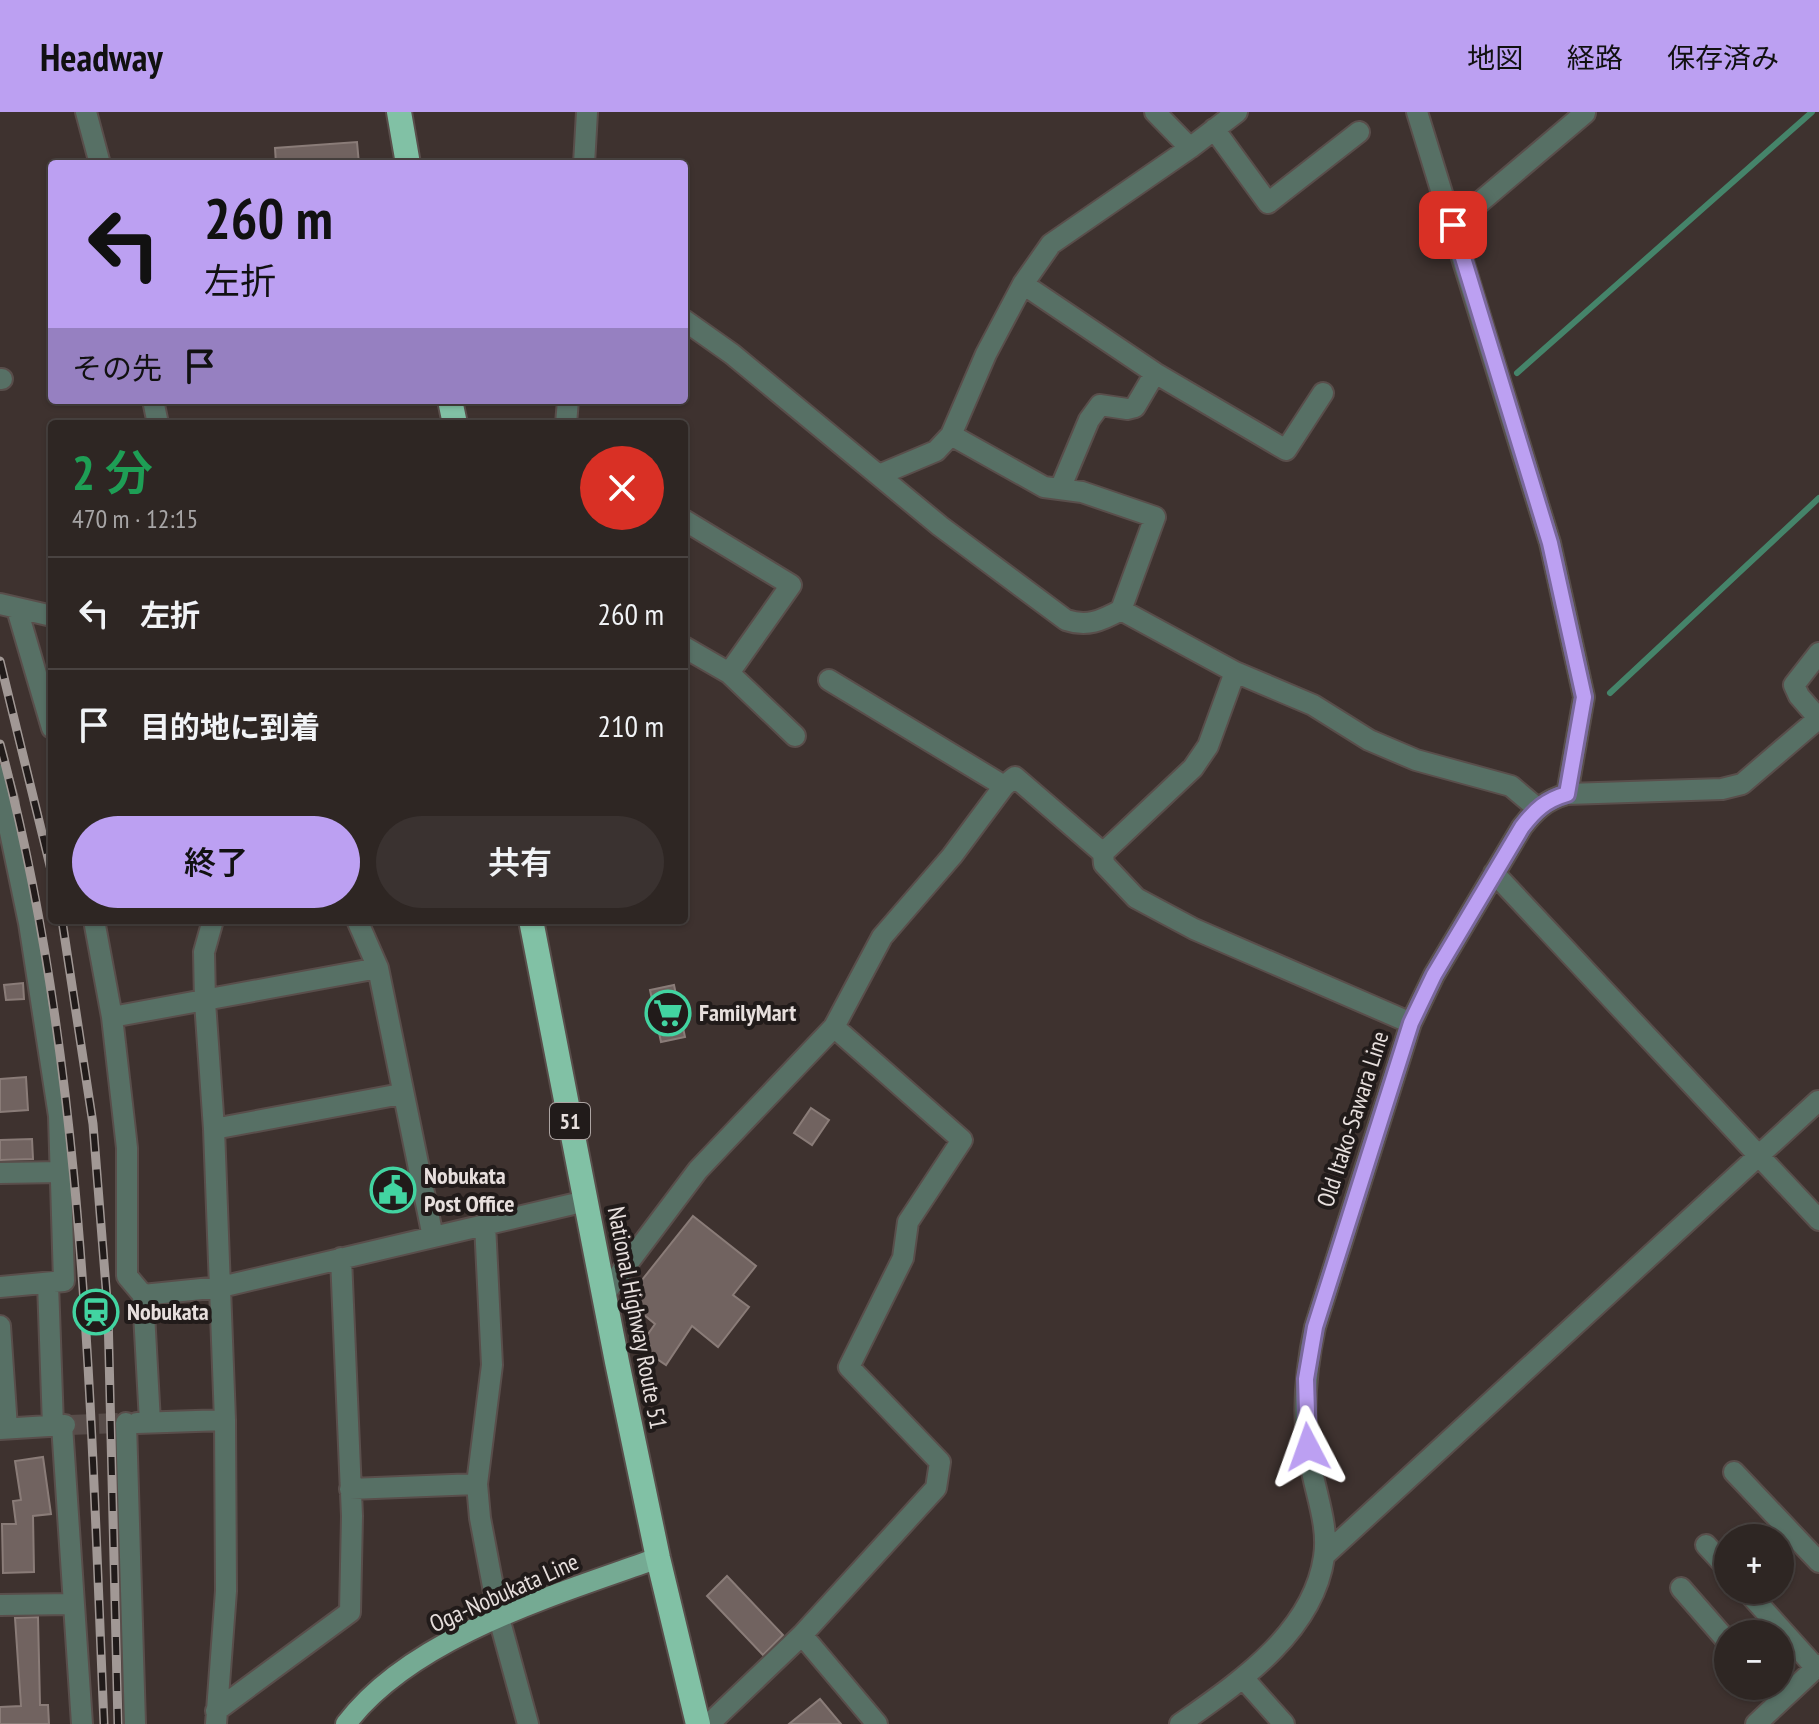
<!DOCTYPE html>
<html lang="ja">
<meta charset="utf-8">
<style>
:root{--surface:#2e2623;--page:#3a3230;--text:#f1f3f6;--muted:#a7a5a6;--line:#494341;--accent:#bca0f2}
body{margin:0;font-family:"PT Sans Narrow","Noto Sans JP",sans-serif;background:var(--page);color:var(--text);height:100vh;display:flex;flex-direction:column;font-size:30px;white-space:nowrap}
*{box-sizing:border-box;margin:0}
p{font-size:26px;color:var(--muted)}
.icon{flex:none;width:44px;height:44px;fill:none;stroke:currentColor;stroke-width:2;stroke-linecap:round;stroke-linejoin:round}
.map{position:relative;flex:1;overflow:hidden}
.drawer{position:absolute;left:48px;top:308px;width:640px;height:504px;display:flex;flex-direction:column;background:var(--surface);border-radius:8px;box-shadow:0 2px 6px #0004,0 0 0 2px var(--line)}
.drawer>*{flex:none}
.guide{position:absolute;left:48px;top:48px;width:640px;height:244px;border-radius:8px;box-shadow:0 2px 6px #0004,0 0 0 2px var(--line);background:#bca0f2;color:#111;overflow:hidden}
.controls{position:absolute;left:1714px;top:1412px;display:grid;gap:16px}
.controls a{display:grid;place-items:center;width:80px;height:80px;border-radius:50%;background:var(--surface);box-shadow:0 2px 6px #0004,0 0 0 2px var(--line);font-size:40px}
.pin{position:absolute;display:grid;place-items:center;width:68px;height:68px;color:#fff;margin:-34px;border-radius:16px;box-shadow:0 4px 12px #0006}
.me{position:absolute;width:88px;margin:-44px;rotate:356deg;stroke-linejoin:round;filter:drop-shadow(0 0 6px #0008)}
.turn{display:flex;align-items:center;gap:28px;height:168px;padding:0 24px;font-size:36px}
.turn .icon{width:104px;height:104px;stroke-width:2.5}
.turn b{display:block;font-size:56px;line-height:68px}
.then{display:flex;align-items:center;height:76px;padding:0 24px;background:#0003;gap:16px;font-size:30px}
.round{display:grid;place-items:center;flex:none;width:84px;height:84px;border-radius:42px;background:var(--page)}
.head{display:flex;align-items:center;justify-content:space-between;height:136px;padding:0 24px}
h1{font-size:48px;font-weight:600;line-height:60px;color:#1e9e55}
.action{display:flex;gap:16px;margin-top:auto;padding:16px 24px}
.action a{flex:1;height:92px;border-radius:48px;background:var(--accent);color:#111;font-size:32px;font-weight:600;line-height:92px;text-align:center}
.action a+a{background:var(--page);color:var(--text)}
ul{padding:0;list-style:none}
li{display:flex;align-items:center;gap:24px;height:112px;padding:0 24px;border-top:2px solid var(--line)}
li div{flex:1}
li b{display:block;font-size:30px}
li em{font-style:normal}
header{display:flex;align-items:center;gap:48px;box-sizing:border-box;height:112px;padding:0 40px;background:var(--accent);color:#111}
header strong{font-size:38px}
nav{display:flex;gap:44px;margin-inline-start:auto;font-size:28px}
.map>svg:first-child{display:block}
.lines{fill:none;stroke-linecap:round;stroke-linejoin:round}
.stream{stroke:#45846a;stroke-width:6}
.building{fill:#716360;stroke:#8a7c78;stroke-width:2}
.minor-tunnel{stroke:#574c49;stroke-width:20;stroke-dasharray:20 10;stroke-linecap:butt}
.minor-casing{stroke:#594e4b;stroke-width:24}
.major-casing{stroke:#594e4b;stroke-width:24}
.highway-casing{stroke:#594e4b;stroke-width:28}
.minor{stroke:#577065;stroke-width:20}
.major{stroke:#75aa93;stroke-width:20}
.highway{stroke:#81c1a5;stroke-width:24}
.rail-casing{stroke:#a19895;stroke-width:9}
.rail{stroke:#211b1a;stroke-width:6;stroke-dasharray:18;stroke-linecap:butt}
.route-casing{stroke:#7a689d;stroke-width:20}
.route{stroke:#bca0f2;stroke-width:14}
.labels{text-anchor:middle;stroke-width:8;stroke-linejoin:round;paint-order:stroke}
.shield{fill:#211b1a;stroke:#aca4a2;stroke-width:2}
.shield-label{font-size:22px;font-weight:bold;fill:#e7dfdd}
.poi-label{font-size:24px;font-weight:bold;fill:#e7dfdd;stroke:#211b1a;text-anchor:start}
.street-label{font-size:24px;fill:#e7dfdd;stroke:#211b1a}
</style>
<header>
<strong>Headway</strong>
<nav><a>地図</a><a>経路</a><a>保存済み</a></nav>
</header>
<div class="map">
<svg width="1819" height="1612" viewBox="0 0 1819 1612">
<rect width="100%" height="100%" fill="#3e322f"/>
<g class="lines">
<path class="stream" d="M1517 261 1812 0
M1610 581 1819 386"/>
</g>
<path class="building" d="M357 30 359 52H276L275 36Z
M23 871 24 887 6 888 4 873Z
M674 873 685 925 661 930 650 878Z
M26 965 28 998 0 1000V967Z
M811 996 829 1008 812 1033 794 1021Z
M32 1027 33 1047 0 1048V1028Z
M693 1104 756 1154 733 1183 749 1195 718 1235 692 1214 666 1253 639 1235 655 1212 626 1188Z
M43 1345 51 1402 33 1404 34 1460 3 1461 2 1412H16L13 1389 21 1388 15 1349Z
M727 1464 783 1523 763 1543 707 1484Z
M38 1505 40 1593H48L49 1612H0V1595L21 1594 15 1506Z
M820 1587 841 1612H789Z"/>
<g class="lines">
<path class="minor-tunnel" d="M69 1313 118 1311"/>
<g class="minor-casing">
<path id="minor" d="M86 0 100 52
M1155 0 1190 36
M1417 0 1550 431 1584 585 1567 682
M1214 17 1268 91 1359 20
M584 52 587 0
M1453 113 1585 1
M1023 172 1155 261 1286 338 1323 281
M684 208 732 242 940 414 1066 508C1087 515 1101 509 1121 498L1235 560 1313 593 1369 628 1416 648 1511 674 1537 696
M0 267H2
M153 288 158 312
M566 312 568 288
M951 323 1044 375 1082 380 1155 405 1121 498
M879 363 936 339 951 323 986 242 1023 172 1051 132 1190 36 1237 0
M1060 377 1089 308 1100 293 1127 297 1135 295 1155 261
M684 408 791 473 729 561
M0 492 52 504
M17 497 52 616
M684 535 729 561 795 624
M829 568 1004 674
M1819 607 1799 584 1794 573 1819 541
M0 663 8 690 5 696
M0 698 5 696 29 811 59 1004 64 1169 0 1175
M1103 741 1193 656 1208 634 1235 560
M1494 761 1819 1108
M94 808 112 905 127 1036V1164L143 1183
M213 808 204 840 205 890 214 1017 225 1308 226 1479 216 1612
M357 808 378 856 433 1125
M112 905 378 856
M214 1017 401 982
M0 1061 61 1060
M485 1112 492 1253 477 1372 480 1406 499 1506 528 1612
M48 1171 53 1314
M604 1183 698 1058 834 915 882 825 952 744 1004 674 1015 665 1103 741 1104 752 1136 786 1194 817 1411 911
M0 1214 7 1316
M150 1310 143 1183 221 1175 586 1089
M126 1311 135 1612
M137 1311 225 1308
M62 1313 82 1612
M0 1317 65 1313
M1734 1360 1819 1450
M350 1377 477 1372
M1706 1433 1728 1457
M1325 1443 1818 989
M1681 1476 1728 1530
M1746 1478 1816 1556
M0 1493 73 1492
M802 1523 877 1612
M1244 1567 1284 1612
M216 1599 350 1500 352 1404 341 1146
M709 1612 802 1523 936 1376 940 1350 849 1255 903 1146 908 1110 962 1028 834 915
M1180 1612C1238 1571 1313 1521 1324 1445 1329 1415 1316 1383 1311 1354 1301 1307 1305 1261 1315 1215L1411 911 1434 863 1522 715C1535 698 1546 688 1567 682L1722 677 1742 672 1819 606
M1756 1612 1819 1553"/>
</g>
<g class="major-casing">
<path id="major" d="M346 1612C412 1524 558 1482 658 1446"/>
</g>
<g class="highway-casing">
<path id="highway" d="M399 0 408 52
M450 288 455 312
M531 808 617 1250 658 1446 698 1612"/>
</g>
<use href="#minor" class="minor"/>
<use href="#major" class="major"/>
<use href="#highway" class="highway"/>
<g class="rail-casing">
<path id="rail" d="M0 549 52 762
M0 632C85 946 90 1289 104 1612
M62 808 93 1012 108 1201 118 1612"/>
</g>
<use href="#rail" class="rail"/>
</g>
<g class="lines">
<g class="route-casing">
<path id="route" d="M1308 1335 1306 1267 1315 1215 1411 911 1434 863 1522 715C1535 698 1546 688 1567 682L1584 585 1550 431 1453 113"/>
</g>
<use href="#route" class="route"/>
</g>
<defs>
<g id="supermarket-ring" transform="scale(2.3)"><circle r="9.5" fill="#211b1a" stroke="#42d4a1" stroke-width="1.5"/><path d="M-6-5.5h2.5l.6 2H6L4.5 2H-2.5L-4.4-4H-6ZM-1.5 3.2a1.3 1.3 0 1 0 .1 0ZM3 3.2a1.3 1.3 0 1 0 .1 0Z" fill="#42d4a1"/></g>
<g id="civic-ring" transform="scale(2.3)"><circle r="9.5" fill="#211b1a" stroke="#42d4a1" stroke-width="1.5"/><path d="M-.6-6.5H3V-4.5H.6V-3L4-1V1h2V6H-6V1h2V-1L-.6-3ZM-1.2 2.5V6h2.4V2.5Z" fill="#42d4a1"/></g>
<g id="station-ring" transform="scale(2.3)"><circle r="9.5" fill="#211b1a" stroke="#42d4a1" stroke-width="1.5"/><path d="M-3-6H3Q5-6 5-4V2Q5 4 3 4L4.5 6H3L1.5 4h-3L-3 6H-4.5L-3 4Q-5 4-5 2V-4Q-5-6-3-6ZM-3.5-4v3h7v-3ZM-3.5 1v1.5H-2V1ZM2 1v1.5H3.5V1Z" fill="#42d4a1"/></g>
</defs>
<g fill-rule="evenodd">
<use href="#supermarket-ring" x="668" y="901"/>
<use href="#civic-ring" x="393" y="1078"/>
<use href="#station-ring" x="96" y="1200"/>
</g>
<g class="labels">
<rect class="shield" x="550" y="991" width="40" height="36" rx="6"/>
<g class="shield-label">
<text x="570" y="1017">51</text>
</g>
<g class="poi-label">
<text x="699" y="909">FamilyMart</text>
<text x="424" y="1072">Nobukata<tspan x="424" dy="28">Post Office</tspan></text>
<text x="127" y="1208">Nobukata</text>
</g>
<g class="street-label">
<text transform="translate(1353 1007) rotate(-72)" y="8">Old Itako-Sawara Line</text>
<text transform="translate(637 1206) rotate(79)" y="8">National Highway Route 51</text>
<text transform="translate(504 1481) rotate(-24)" y="8">Oga-Nobukata Line</text>
</g>
</g>
</svg>
<div class="controls">
<a>+</a>
<a>−</a>
</div>
<div class="pin" style="left:1453px;top:113px;background:#d93025"><svg class="icon" aria-label="arrive" viewBox="0 0 24 24"><path d="M6 21V4h12l-3 4 3 4H6"/></svg></div>
<svg class="me" style="left:1308px;top:1335px" viewBox="-20 -20 40 40"><path d="M0-17L14 15 0 8-14 15z" fill="#bca0f2" stroke="#fff" stroke-width="4"/></svg>
<div class="guide">
<div class="turn"><svg class="icon" aria-label="left" viewBox="0 0 24 24"><path d="M17 20v-9H6M10 6l-5 5 5 5"/></svg><div><b>260 m</b>左折</div></div>
<div class="then">その先<svg class="icon" aria-label="arrive" viewBox="0 0 24 24"><path d="M6 21V4h12l-3 4 3 4H6"/></svg></div>
</div>
<section class="drawer">
<div class="head"><div><h1>2 分</h1><p>470 m · 12:15</p></div><a class="round" style="background:#d93025;color:#fff"><svg class="icon" aria-label="close" viewBox="0 0 24 24"><path d="M6 6l12 12M18 6L6 18"/></svg></a></div>
<ul>
<li><svg class="icon" aria-label="left" viewBox="0 0 24 24"><path d="M17 20v-9H6M10 6l-5 5 5 5"/></svg><div><b>左折</b></div><em>260 m</em></li>
<li><svg class="icon" aria-label="arrive" viewBox="0 0 24 24"><path d="M6 21V4h12l-3 4 3 4H6"/></svg><div><b>目的地に到着</b></div><em>210 m</em></li>
</ul>
<div class="action"><a>終了</a><a>共有</a></div>
</section>
</div>
